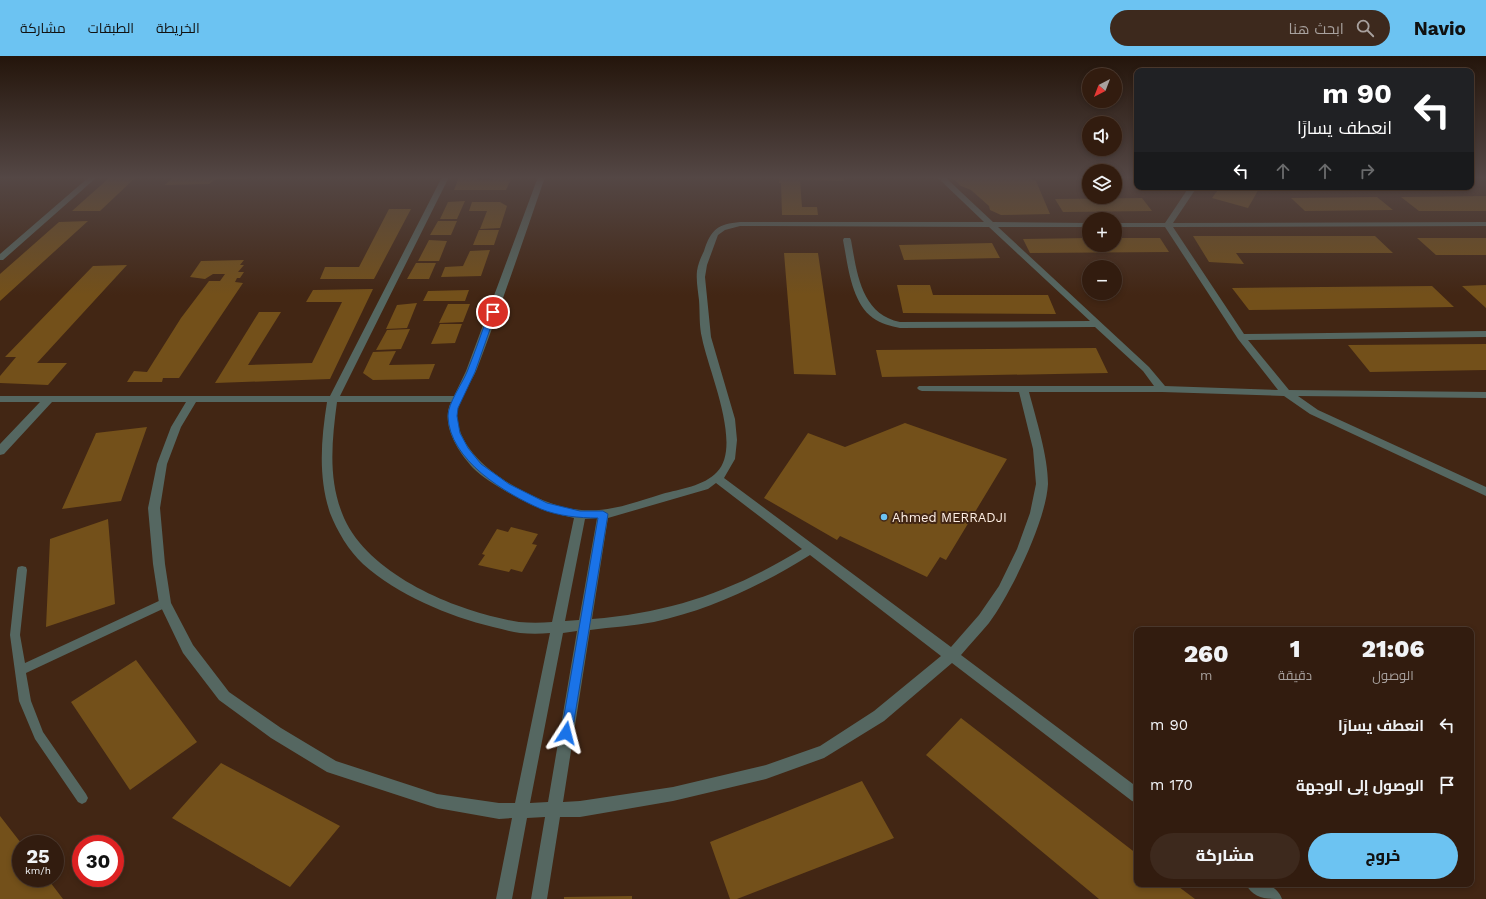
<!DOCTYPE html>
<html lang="ar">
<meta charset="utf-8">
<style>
:root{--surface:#321c0f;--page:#3d291d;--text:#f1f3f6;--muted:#a8a19e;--line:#4d3a2f;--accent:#6cc3f2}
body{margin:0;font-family:"Work Sans",Cairo,sans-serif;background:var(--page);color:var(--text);direction:rtl;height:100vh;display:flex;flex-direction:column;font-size:15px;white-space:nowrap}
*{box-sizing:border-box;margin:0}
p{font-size:13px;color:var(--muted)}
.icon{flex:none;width:22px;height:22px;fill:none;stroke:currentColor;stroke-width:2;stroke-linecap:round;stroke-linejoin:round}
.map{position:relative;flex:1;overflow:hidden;direction:ltr}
.panel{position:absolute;left:1134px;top:571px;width:340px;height:260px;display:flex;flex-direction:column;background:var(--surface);border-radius:8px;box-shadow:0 2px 6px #0003,0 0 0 1px var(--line);direction:rtl}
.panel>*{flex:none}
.hud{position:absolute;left:1134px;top:12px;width:340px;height:122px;border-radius:8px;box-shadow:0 2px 6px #0003,0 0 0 1px var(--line);direction:rtl;background:#202124;color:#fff;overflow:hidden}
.needle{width:26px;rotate:222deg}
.fabs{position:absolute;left:1082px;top:12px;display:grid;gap:8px}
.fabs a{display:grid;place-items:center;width:40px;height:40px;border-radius:50%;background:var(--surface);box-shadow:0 2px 6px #0003,0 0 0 1px var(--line);font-size:20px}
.speed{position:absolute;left:12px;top:779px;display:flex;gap:8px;font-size:20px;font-weight:700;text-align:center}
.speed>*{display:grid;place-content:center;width:52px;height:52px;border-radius:50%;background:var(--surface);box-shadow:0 2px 6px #0003,0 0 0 1px var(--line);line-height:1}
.speed small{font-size:10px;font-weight:400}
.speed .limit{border:6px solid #d22;background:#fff;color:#111}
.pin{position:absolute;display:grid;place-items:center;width:34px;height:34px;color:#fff;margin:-17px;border:2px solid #fff;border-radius:50%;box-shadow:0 1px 4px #0007}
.me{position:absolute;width:44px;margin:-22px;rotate:9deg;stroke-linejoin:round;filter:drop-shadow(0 0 3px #0008)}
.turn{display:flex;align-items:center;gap:14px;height:84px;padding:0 16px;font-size:18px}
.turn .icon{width:52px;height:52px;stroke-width:2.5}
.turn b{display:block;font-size:28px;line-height:34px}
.lanes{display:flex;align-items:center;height:38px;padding:0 16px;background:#0003;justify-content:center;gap:20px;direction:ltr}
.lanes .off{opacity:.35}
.eta{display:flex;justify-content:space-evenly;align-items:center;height:68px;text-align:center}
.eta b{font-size:24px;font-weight:800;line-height:28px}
.button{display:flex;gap:8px;margin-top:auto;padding:8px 16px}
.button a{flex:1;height:46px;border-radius:24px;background:var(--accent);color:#111;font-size:16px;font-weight:800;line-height:46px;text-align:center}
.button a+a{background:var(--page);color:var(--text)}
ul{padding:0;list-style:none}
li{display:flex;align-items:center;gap:12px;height:60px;padding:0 16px}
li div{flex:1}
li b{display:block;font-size:15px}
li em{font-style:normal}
header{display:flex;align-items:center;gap:24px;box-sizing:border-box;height:56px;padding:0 20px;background:var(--accent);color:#111}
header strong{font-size:19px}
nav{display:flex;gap:22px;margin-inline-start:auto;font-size:14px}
.search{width:280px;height:36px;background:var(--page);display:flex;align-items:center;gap:10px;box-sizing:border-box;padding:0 14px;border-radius:22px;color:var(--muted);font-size:15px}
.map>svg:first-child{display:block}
.building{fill:#73501a}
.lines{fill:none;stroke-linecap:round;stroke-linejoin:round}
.service{fill:#556761;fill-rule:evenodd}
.minor{fill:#556761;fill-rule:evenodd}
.route{fill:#1a73e8;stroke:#114b97}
.poi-dot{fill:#6cc3f2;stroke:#422614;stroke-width:1.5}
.labels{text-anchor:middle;stroke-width:4;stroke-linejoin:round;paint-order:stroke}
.poi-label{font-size:13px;fill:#feefe5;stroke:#422614;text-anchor:start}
</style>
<header>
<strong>Navio</strong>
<div class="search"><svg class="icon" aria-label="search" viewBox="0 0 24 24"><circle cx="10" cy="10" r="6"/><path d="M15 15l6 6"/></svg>ابحث هنا</div>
<nav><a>الخريطة</a><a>الطبقات</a><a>مشاركة</a></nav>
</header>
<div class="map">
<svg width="1486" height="843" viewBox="0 0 1486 843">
<rect width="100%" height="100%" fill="#422614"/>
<path class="building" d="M110 121H136L100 155H72Z
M173 121H249L247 123H216L209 128 165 129Z
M459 121H478L477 124H492L493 121H512L506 134H454Z
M779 121H844V125L800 124 802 151H817L818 159H782L781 127H779Z
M951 121H1027L1036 125 1050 158 1001 159 990 154 989 150 971 134 961 130Z
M1220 131H1260L1248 152 1212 142Z
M1486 140V155H1419L1401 141Z
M1377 141 1393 154 1305 155 1291 142Z
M1142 142 1152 155 1063 156 1055 143Z
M465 145 457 163H440L448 146Z
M472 146H500L507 150 500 172 480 173 487 155H469Z
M389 153H411L374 223H320L325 211H359Z
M88 165 0 245V218L59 166Z
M438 165H457L451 179H430Z
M479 174H499L494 189H473Z
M1193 180H1375L1393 197H1236L1244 208 1209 206Z
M1089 182V189H1115V182H1160L1169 196 1030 197 1023 183Z
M1417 182H1486V199H1436Z
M429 184 447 185 439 205H418Z
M992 187 1000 202 904 204 899 189Z
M490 194 481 220 441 221 445 211 463 210 470 195Z
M784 197H818L836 319 794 318Z
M244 204 240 209H244L238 216H244L240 222H237L235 226 243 227 179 322H163L162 326H127L134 315 147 316 181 262 209 225H220L225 218H213L205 223 190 221 201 205Z
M416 207H436L429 223H407Z
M127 209 37 307H67L48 329 0 327V320L16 301H5L93 210Z
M897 229H930L933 239H1048L1056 258 903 257Z
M1486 229V252L1462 230Z
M1432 230 1454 251 1249 254 1232 232Z
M373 233 330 323 215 327 259 256H281L248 309 312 307 342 246H306L313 234Z
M469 234 465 245H423L428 235Z
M417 247 407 272 386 273 397 249Z
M448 248H470L463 266 439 267Z
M440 268H462L455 287 431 288Z
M410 273 401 293 376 294 387 274Z
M1486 288V314L1370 316 1348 289Z
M1096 292 1108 317 882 321 876 294Z
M396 295 389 309 435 308 429 323 373 324 363 317 373 296Z
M905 367 1007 403 946 504 940 501 927 521 840 480 837 484 764 442 808 377 845 391Z
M147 371 121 445 62 453 96 377Z
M108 463 115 548 46 571 50 483Z
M511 471 538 478 532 488 537 489 522 516 511 513 509 516 478 509 485 499 482 498 497 473 508 476Z
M136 604 197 686 130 734 71 646Z
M961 662 1137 798V828H1175L1195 843H1099L926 699Z
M221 707 340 770 290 831 172 762Z
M862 725 894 782 737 843H730L710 786Z
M0 760 21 787V822H47L63 843H0Z
M632 840V843H564V841Z"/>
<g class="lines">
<path class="service" d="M22 510 26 511 27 514 20 579 25 607 161 544 165 543 169 544 170 547 169 550 26 617 31 645 43 676 86 738 88 742 86 746 82 748 78 746 35 683 19 645 10 579 17 514 18 511Z"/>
<path class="minor" d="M89 121H97L3 204H0V198Z
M442 121H449L340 340H454L466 315 538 121H545C523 185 501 250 477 313 472 325 457 347 457 359 458 405 525 441 563 451 600 460 627 449 662 438 680 433 704 430 717 416 743 390 708 314 702 282 699 270 700 257 699 244 698 234 696 225 697 215 698 208 701 201 704 195 711 173 718 168 740 166H984L937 121H945L993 166 1089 167V171H998L1149 311 1165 330 1278 334 1238 283 1165 171H1115V167H1165L1189 131H1197L1173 167 1486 166V170L1173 171 1244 278 1486 275V281L1248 284 1289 334 1486 336V342L1298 340 1318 354 1486 431V440L1310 358 1284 340 1162 336H1029C1036 363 1048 400 1048 428 1046 465 1011 537 989 567 980 578 970 588 961 599L1137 731V747L1132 745 952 607 884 665 824 702 766 723 673 745 580 761H560L547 843H531L545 761 527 762 512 843H496L512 762 499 763 437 752 327 716 271 682 219 644 183 597 159 547 153 508 148 452 157 408 171 371 186 346H52L4 398 0 399V388L40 346H0V340H330ZM740 170 989 171 1090 265 900 266C861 258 857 217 851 184L850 182H844L843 184C848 209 851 246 873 262 881 268 891 270 900 272L1095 271 1143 315 1154 330H919L917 332 919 334 922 335 1019 336 1033 393 1036 428 1030 457 1017 493 999 530 979 559 951 591 724 422 735 403 737 384 735 363 711 281 705 221 707 209 718 179 725 174ZM196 346H327C321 384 318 421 330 457 337 475 349 495 363 508 398 539 448 560 493 571 502 573 511 576 520 577 530 578 540 578 550 577L515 747H499L437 738 336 705 281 672 229 636 193 589 171 547 165 508 160 452 167 408 181 371ZM337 346H451C440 368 458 396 473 412 487 426 523 446 541 453 551 457 563 459 574 462L552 566C541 567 530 567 519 566 511 565 503 563 495 561 441 548 363 513 342 457 328 421 332 384 337 346ZM716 427 802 493C733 535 673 556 592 563L608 462 708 433ZM597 462 579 564 565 565 585 463ZM810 499 941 600 874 655 820 690 766 709 673 731 580 745 563 746 590 574C612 571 633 570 654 566 710 554 762 529 810 499ZM577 575 548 746 530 747 563 577Z
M1246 828C1261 828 1276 827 1282 843 1267 843 1253 843 1246 828Z"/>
</g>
<linearGradient id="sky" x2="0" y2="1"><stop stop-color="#24150b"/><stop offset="0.51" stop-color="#544745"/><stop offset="1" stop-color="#544745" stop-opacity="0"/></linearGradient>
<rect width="1486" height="239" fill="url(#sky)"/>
<path class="route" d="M493 253 496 256 475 316 458 352 457 360 460 377 468 392 481 408 509 428 547 447 580 455H603L608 458 572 677 571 681 566 683 562 681 561 677 598 462C579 462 558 460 541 453 506 438 449 404 448 360 448 347 462 328 467 316 475 296 482 276 489 256Z"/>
<circle class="poi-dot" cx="884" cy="461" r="4"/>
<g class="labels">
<g class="poi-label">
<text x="892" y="466">Ahmed MERRADJI</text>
</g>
</g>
</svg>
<div class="fabs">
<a><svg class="needle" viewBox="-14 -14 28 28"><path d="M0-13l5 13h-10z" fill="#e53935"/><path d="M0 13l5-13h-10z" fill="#a8a19e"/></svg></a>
<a><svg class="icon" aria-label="sound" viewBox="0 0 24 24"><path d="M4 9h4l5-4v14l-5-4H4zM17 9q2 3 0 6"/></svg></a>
<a><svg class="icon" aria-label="layers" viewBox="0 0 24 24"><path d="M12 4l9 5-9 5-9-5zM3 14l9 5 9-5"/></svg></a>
<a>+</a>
<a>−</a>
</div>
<div class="speed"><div>25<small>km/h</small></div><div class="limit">30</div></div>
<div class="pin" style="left:493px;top:256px;background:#d93025"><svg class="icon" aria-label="arrive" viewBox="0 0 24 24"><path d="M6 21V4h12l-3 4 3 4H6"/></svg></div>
<svg class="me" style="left:566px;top:677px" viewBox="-20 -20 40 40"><path d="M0-17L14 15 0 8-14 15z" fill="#1a73e8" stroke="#fff" stroke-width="4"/></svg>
<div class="hud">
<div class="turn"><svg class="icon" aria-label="left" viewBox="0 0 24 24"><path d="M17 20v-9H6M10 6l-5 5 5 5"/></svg><div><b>90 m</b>انعطف يسارًا</div></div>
<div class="lanes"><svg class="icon" aria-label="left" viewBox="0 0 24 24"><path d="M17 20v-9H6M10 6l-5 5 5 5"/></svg><svg class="icon off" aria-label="ahead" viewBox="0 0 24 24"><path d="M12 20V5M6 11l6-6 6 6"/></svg><svg class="icon off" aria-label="ahead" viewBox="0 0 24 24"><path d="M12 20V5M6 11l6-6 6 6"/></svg><svg class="icon off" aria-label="right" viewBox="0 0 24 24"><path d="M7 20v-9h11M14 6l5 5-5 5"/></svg></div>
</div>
<section class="panel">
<div class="eta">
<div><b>21:06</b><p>الوصول</p></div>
<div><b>1</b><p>دقيقة</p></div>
<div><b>260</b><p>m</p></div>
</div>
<ul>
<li><svg class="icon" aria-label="left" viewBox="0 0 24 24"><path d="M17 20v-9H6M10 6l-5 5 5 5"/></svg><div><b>انعطف يسارًا</b></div><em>90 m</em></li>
<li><svg class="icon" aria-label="arrive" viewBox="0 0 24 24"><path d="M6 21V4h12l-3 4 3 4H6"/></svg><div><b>الوصول إلى الوجهة</b></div><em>170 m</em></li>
</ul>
<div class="button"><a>خروج</a><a>مشاركة</a></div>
</section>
</div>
